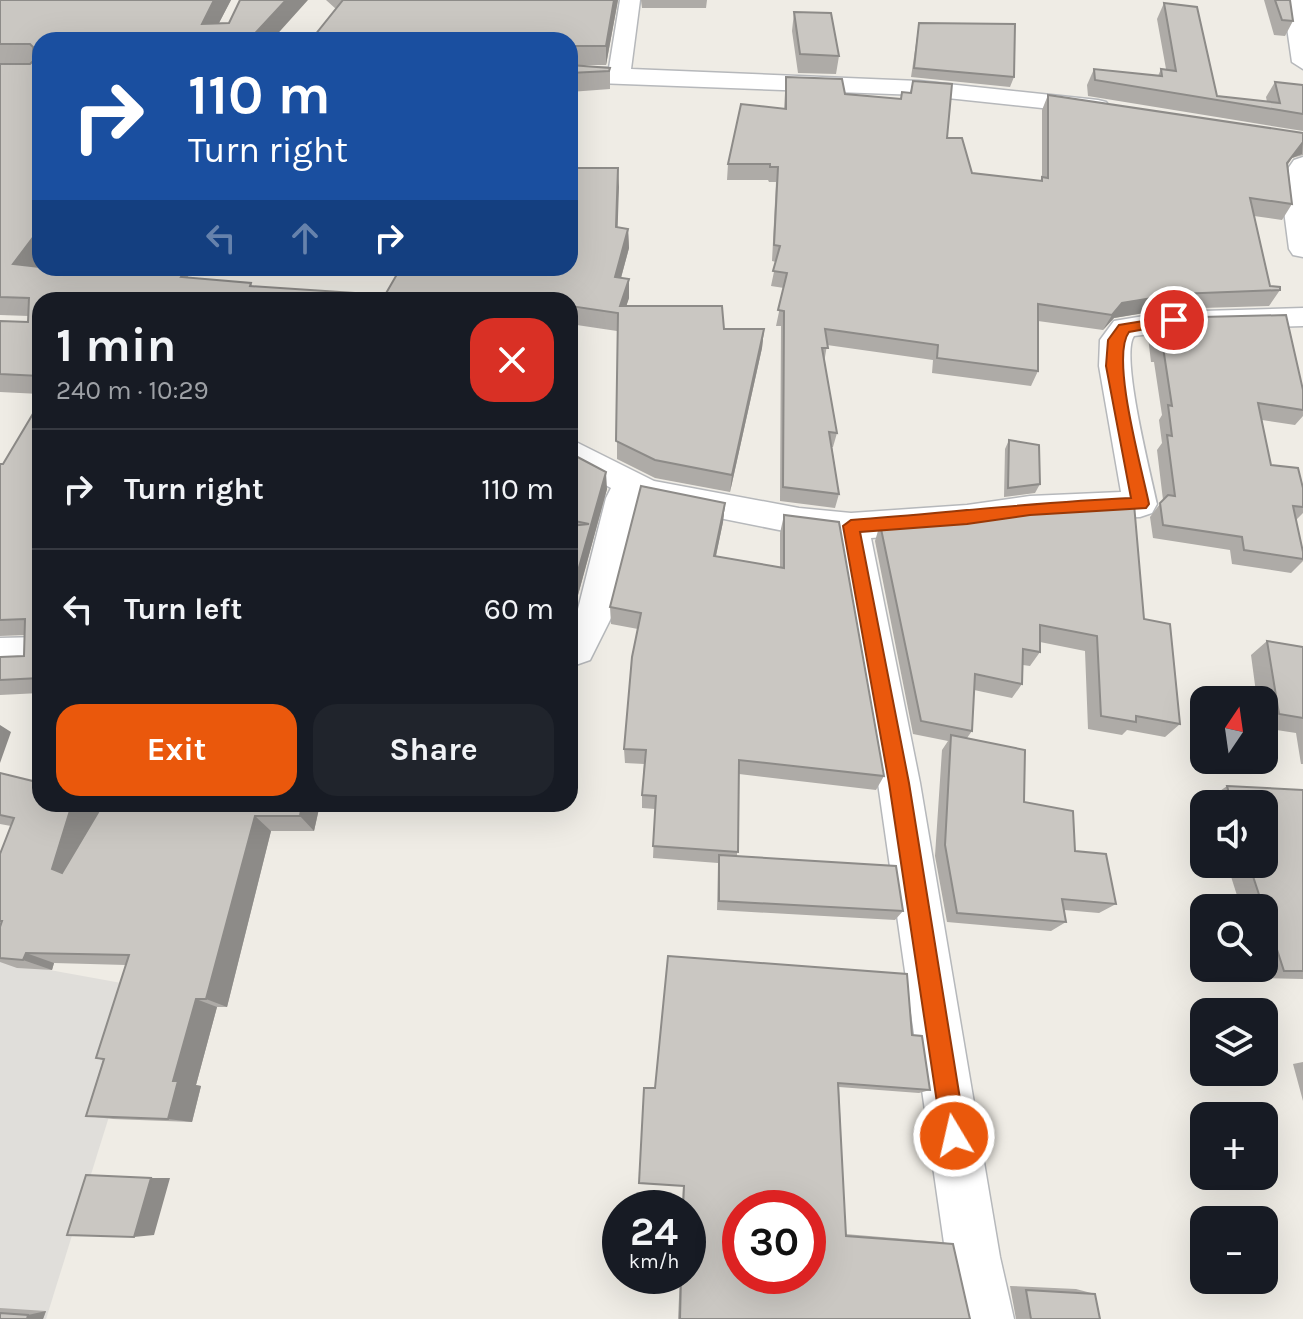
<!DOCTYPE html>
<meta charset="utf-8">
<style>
:root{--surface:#171b24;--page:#20242c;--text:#f1f3f6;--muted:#9ea1a6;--line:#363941;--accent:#ea580c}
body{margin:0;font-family:Karla,sans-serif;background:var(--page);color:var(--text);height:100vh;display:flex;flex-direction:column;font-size:30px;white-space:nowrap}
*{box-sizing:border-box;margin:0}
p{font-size:26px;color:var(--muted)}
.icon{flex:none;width:44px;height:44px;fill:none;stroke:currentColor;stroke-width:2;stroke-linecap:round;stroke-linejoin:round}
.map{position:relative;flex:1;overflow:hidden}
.side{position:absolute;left:32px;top:292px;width:546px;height:520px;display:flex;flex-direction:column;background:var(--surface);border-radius:24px;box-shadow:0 8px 32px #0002}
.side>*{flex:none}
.banner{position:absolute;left:32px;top:32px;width:546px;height:244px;border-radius:24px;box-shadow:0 8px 32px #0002;background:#1a4fa0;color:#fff;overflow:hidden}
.needle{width:52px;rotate:13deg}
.fabs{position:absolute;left:1190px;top:686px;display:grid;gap:16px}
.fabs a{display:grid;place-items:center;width:88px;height:88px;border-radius:16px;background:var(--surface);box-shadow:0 8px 32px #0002;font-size:40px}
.speed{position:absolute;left:602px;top:1190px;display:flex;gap:16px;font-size:40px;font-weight:700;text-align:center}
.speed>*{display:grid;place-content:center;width:104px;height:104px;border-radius:50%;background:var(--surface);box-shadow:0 8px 32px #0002;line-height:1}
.speed small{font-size:20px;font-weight:400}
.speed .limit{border:12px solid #d22;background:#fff;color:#111}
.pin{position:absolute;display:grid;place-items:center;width:68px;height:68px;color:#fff;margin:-34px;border:4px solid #fff;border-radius:50%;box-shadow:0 2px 8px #0007}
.me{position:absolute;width:88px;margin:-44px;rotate:351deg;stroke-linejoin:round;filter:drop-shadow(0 0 6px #0008)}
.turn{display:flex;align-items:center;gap:28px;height:168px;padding:0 24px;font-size:36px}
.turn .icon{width:104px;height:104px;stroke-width:2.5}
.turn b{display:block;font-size:56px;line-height:68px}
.lanes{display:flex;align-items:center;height:76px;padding:0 24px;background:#0003;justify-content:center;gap:40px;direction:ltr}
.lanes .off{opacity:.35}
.round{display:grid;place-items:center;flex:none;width:84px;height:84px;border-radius:24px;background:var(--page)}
.headline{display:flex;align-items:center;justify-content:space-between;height:136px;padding:0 24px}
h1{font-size:48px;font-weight:700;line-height:60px}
.primary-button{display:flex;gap:16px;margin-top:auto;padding:16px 24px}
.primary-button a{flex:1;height:92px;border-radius:24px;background:var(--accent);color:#fff;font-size:32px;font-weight:700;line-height:92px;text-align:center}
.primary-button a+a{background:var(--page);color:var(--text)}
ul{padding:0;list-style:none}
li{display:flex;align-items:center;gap:24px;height:120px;padding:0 24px;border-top:2px solid var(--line)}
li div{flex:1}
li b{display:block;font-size:30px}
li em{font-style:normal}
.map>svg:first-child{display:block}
.industrial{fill:#e0deda}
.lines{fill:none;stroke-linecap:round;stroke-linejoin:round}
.minor-casing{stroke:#b6b8bb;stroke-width:3}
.minor{fill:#fff;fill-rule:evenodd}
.wall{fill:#aeaba7}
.shaded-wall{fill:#8d8b88}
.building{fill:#cac7c2;stroke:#8d8b88;stroke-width:2;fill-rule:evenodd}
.route{fill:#ea580c;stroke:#983908;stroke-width:2}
</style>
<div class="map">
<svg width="1303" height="1319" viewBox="0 0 1303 1319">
<rect width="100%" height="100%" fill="#efece5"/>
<path class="industrial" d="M0 961 149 988 46 1319H0Z"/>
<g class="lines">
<g class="minor-casing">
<path id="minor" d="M620 0H640L631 69 919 81 1098 100 1106 102 1110 107 1106 112 1098 114 919 95 570 82V68H609Z
M1283 0H1303V69L1292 62Z
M1303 157V257L1293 255 1289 249 1280 180 1294 160Z
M1303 308V326L1191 329 1134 336C1120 355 1151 475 1157 504L1152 513 1140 517 1030 522 967 531 871 538 920 783 1000 1257 1014 1319H958L946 1257 878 783 836 538 799 534 639 502 613 614 590 660 570 667V626L577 613 606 498 611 488 570 466V439L654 481 799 508 851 513 967 505 1030 496 1121 492 1099 366 1100 340 1114 321 1168 312Z
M40 637V669L0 670V638Z"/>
</g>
<use href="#minor" class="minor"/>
</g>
<path class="wall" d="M0 0H231L219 23 272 40H40V264L38 267 108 273 185 271 189 278 251 283 252 286 385 295 430 274 570 268 618 168 617 228 628 229 629 248 621 278 629 298 626 306 724 329H764L762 348 730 492 655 478 617 459V331L570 324V300H40V394L0 392V321L28 322 29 316 0 315V64H30L31 63H0Z
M326 0H618L606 65H570V40L336 9Z
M641 0H707L706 8H642Z
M1264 0H1290L1293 21 1285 36 1274 35Z
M1164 3 1217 96 1267 102 1266 97 1275 82 1303 85V131L1088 96 1087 85 1094 69 1158 76 1161 69H1166L1157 19Z
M794 12 839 56 836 74 798 73 792 31Z
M919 23 1014 77 1010 87 911 77Z
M570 65 610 68V89L570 92Z
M786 77 845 94 900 99 910 93 913 81 947 138 972 173 1040 181 1042 177V110L1048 95 1303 133V155L1292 158 1288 164 1292 204 1282 220 1254 216 1270 286 1280 290 1269 306 1168 309 1114 318 1103 330 1038 321V371L1031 386 932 373 933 360 827 345 824 363 837 433 833 447H832L839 494 835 508 780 501 781 326H776L784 288 771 286 776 262 772 261 776 182H769L768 180H727L728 164 784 109Z
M1156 322 1303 390V416L1295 425 1262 420 1271 465 1303 488V513L1296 520 1303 552V561L1291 573 1232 564 1230 550 1153 538 1150 517 1163 500 1157 450 1162 443 1159 420 1162 415 1154 362H1151L1148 337Z
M40 402V693L0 695V657L24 656 25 635 0 636V464H3Z
M1009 440 1040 484 1035 493 1004 497 1005 449Z
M570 453 607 489 572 617 570 616Z
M725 503 723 522 716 556 780 567V533L784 515 884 776 876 790 739 774 737 856 903 911 895 920 717 910 718 863 653 858 655 809 642 808V795L644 764 625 763 624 749 638 629 611 624 610 607Z
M880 524 1144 619 1180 724 1165 737 1127 730 1122 735 1088 729 1085 651 1040 642V652L1030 666 1023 665 1022 684 1012 698 974 690 972 731 967 738 1024 802 1075 851 1116 904 1099 913 1064 910 1066 922 1051 931 947 922 935 856 942 750 948 741 913 734 875 541Z
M1267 641 1303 647V764H1301L1296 733 1264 728V700H1257L1251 655Z
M0 773 40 804H100L98 811 103 804H320L314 831H271L227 1007H217L196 1085 201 1086 192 1122 113 1119 86 1116 103 1060 96 1058 126 965 54 963 52 970 17 968 0 962V854L11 826 0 824Z
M1227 786 1303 790V979L1263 978 1260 968H1264V908H1241L1227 864H1264V804H1212L1210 798Z
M912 1035 930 1090 919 1093 839 1087 845 1234 941 1242 953 1244 970 1319H678L680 1276H688V1208H682L683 1186 655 1088Z
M1303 1062V1101L1293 1064Z
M1010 1286 1076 1289 1095 1294 1100 1319H1016Z
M0 1308 46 1311 43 1319H0Z"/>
<path class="shaded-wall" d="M214 0H231L210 40 202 24Z
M286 0H308L272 40H249Z
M614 0H618L606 65V46Z
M1303 142 1302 154 1292 158 1278 178 1301 143Z
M618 168 619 187 617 246 616 227Z
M40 228V264L26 283 13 264Z
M628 229 629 248 616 296 615 277Z
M629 279V298L620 325V306Z
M1177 294 1168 309 1114 318 1103 330 1112 315 1122 303Z
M764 329 762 348 730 492 732 475Z
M606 472 607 489 572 617 570 599Z
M725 503 723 522 712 574 714 556Z
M0 725 11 732 0 763Z
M72 804H100L78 882 52 869Z
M302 804H320L314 831 300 816Z
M255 816 271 831 227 1007 206 999Z
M26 953 54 963 52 970 23 960Z
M196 999 217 1007 196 1085 201 1086 192 1122 168 1119 173 1081Z
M151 1178H170L154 1235 134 1237Z
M46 1311 43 1319H27L28 1315Z"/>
<path class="building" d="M0 0H214L202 24 229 23 240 0H286L249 40H40V228L13 264 40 267V268L108 273 111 268H150L185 271 181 277 251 283 250 286 385 295 400 269 430 274 433 268H570V168H618L616 227 628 229 615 277 629 279 620 306H722L724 329H764L732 475 655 460 616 441 618 313 570 306V300H529L478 293 475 300H40V376L0 374V321L28 322 29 298 0 297V64H30L33 61V47L30 44H0Z
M343 0H614L606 46H570V40H311Z
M1275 0H1290L1293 21 1282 20Z
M1164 3 1197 7 1217 96 1280 103 1275 82 1303 85V114L1095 80 1094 69 1162 76 1161 69 1176 71Z
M794 12 831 13 839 56 800 54Z
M919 23 1015 24 1014 77 914 68Z
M570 65 610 68 609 71 570 73Z
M786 77 842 79 845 94 901 99 902 92 911 93 913 81 952 84 947 138H962L972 173 1042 181V177L1048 178V95L1303 133V142L1287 163 1292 204 1250 198 1270 286 1280 287V290L1177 294 1122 303 1112 315 1038 304V371L937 358 938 345 825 329 828 348H822L837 433 829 432 839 494 783 487 784 311 778 310 787 273 773 271 780 246 774 245 778 167H770V164H728L741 104 786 109Z
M1286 315 1303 390V410L1258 403 1271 465 1298 468 1303 488V507L1293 506 1303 552V559L1244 550 1242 537 1163 525 1160 503 1168 495 1175 496 1167 435 1172 436 1168 405 1172 406 1163 347H1160L1156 322 1201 317Z
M40 402V467L36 475H40V480L37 485H40V678L0 680V657L24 656 25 619 0 620V464H3Z
M1009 440 1039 445 1040 484 1008 488Z
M570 453 606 472 570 599V526L589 524 570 520Z
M641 486 725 503 714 556 784 568V515L839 522 884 776 739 760 738 852 653 846 656 796 642 795 646 750 624 749 632 657 641 613 610 607Z
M1134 504 1144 619 1170 624 1180 724 1136 716V722L1101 716 1097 636 1040 625V652L1023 649 1022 684 975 674 972 731 921 721 880 524 975 517 1040 508Z
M1267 641 1303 647V718L1279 714Z
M951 735 1025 750 1024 802 1073 811 1075 851 1106 854 1116 904 1062 899 1066 922 957 913 945 845Z
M0 773 37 782 40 778V804H72L52 869 62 873 103 804H302L300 816H255L206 999H196L173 1081H178L168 1119 86 1116 104 1059 96 1058 129 955 26 953 23 960 0 958V927L2 921H0V854L14 818 0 815Z
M1227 786 1303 790V971H1284L1249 864H1264V804H1232Z
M719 855 896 866 903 911 719 901Z
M668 956 907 974 912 1035 922 1036 930 1090 838 1083 846 1236 953 1244 970 1319H680L681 1276H688V1208H683L684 1186 639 1183 644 1088H655ZM740 1208H808V1276H740Z
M86 1175 151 1178 134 1237 67 1235Z
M1026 1290 1095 1294 1100 1319H1031Z
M0 1313 28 1315 27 1319H0Z"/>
<path class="route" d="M1174 316 1179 317V323L1129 332C1110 357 1142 469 1149 504L1146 508 1030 515 967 524 860 532 909 783 966 1136 963 1145 954 1148 946 1145 942 1136 889 783 843 526 851 520C945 513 1037 502 1131 498L1106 366 1108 340 1119 325Z"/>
</svg>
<div class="fabs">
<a><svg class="needle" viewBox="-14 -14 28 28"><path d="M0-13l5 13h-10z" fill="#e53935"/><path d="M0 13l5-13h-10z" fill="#9ea1a6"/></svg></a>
<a><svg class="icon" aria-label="sound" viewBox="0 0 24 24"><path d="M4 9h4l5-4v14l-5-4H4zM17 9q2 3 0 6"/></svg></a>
<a><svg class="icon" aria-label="search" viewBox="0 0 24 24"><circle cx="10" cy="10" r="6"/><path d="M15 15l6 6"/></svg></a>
<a><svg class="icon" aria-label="layers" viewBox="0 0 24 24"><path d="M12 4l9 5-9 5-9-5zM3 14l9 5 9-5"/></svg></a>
<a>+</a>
<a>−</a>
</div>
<div class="speed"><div>24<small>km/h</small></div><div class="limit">30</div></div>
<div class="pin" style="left:1174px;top:320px;background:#d93025"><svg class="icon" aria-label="arrive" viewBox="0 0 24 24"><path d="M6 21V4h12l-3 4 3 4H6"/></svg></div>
<svg class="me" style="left:954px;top:1136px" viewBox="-20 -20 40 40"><circle r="17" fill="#ea580c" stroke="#fff" stroke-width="3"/><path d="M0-11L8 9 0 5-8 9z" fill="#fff"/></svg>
<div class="banner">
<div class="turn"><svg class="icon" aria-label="right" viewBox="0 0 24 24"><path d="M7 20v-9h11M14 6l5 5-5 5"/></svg><div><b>110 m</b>Turn right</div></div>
<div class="lanes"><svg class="icon off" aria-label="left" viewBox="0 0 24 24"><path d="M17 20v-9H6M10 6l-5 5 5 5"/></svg><svg class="icon off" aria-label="ahead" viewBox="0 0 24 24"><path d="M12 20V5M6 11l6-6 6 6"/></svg><svg class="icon" aria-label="right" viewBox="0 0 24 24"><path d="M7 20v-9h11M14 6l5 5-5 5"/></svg></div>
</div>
<section class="side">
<div class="headline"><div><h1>1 min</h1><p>240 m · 10:29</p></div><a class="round" style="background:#d93025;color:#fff"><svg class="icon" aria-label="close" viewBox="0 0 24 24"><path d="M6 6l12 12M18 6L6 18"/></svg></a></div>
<ul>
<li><svg class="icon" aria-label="right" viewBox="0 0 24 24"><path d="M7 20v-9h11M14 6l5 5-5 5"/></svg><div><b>Turn right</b></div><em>110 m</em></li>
<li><svg class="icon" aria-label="left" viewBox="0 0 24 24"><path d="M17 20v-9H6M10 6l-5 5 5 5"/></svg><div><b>Turn left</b></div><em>60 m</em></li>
</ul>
<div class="primary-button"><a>Exit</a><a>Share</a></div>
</section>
</div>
